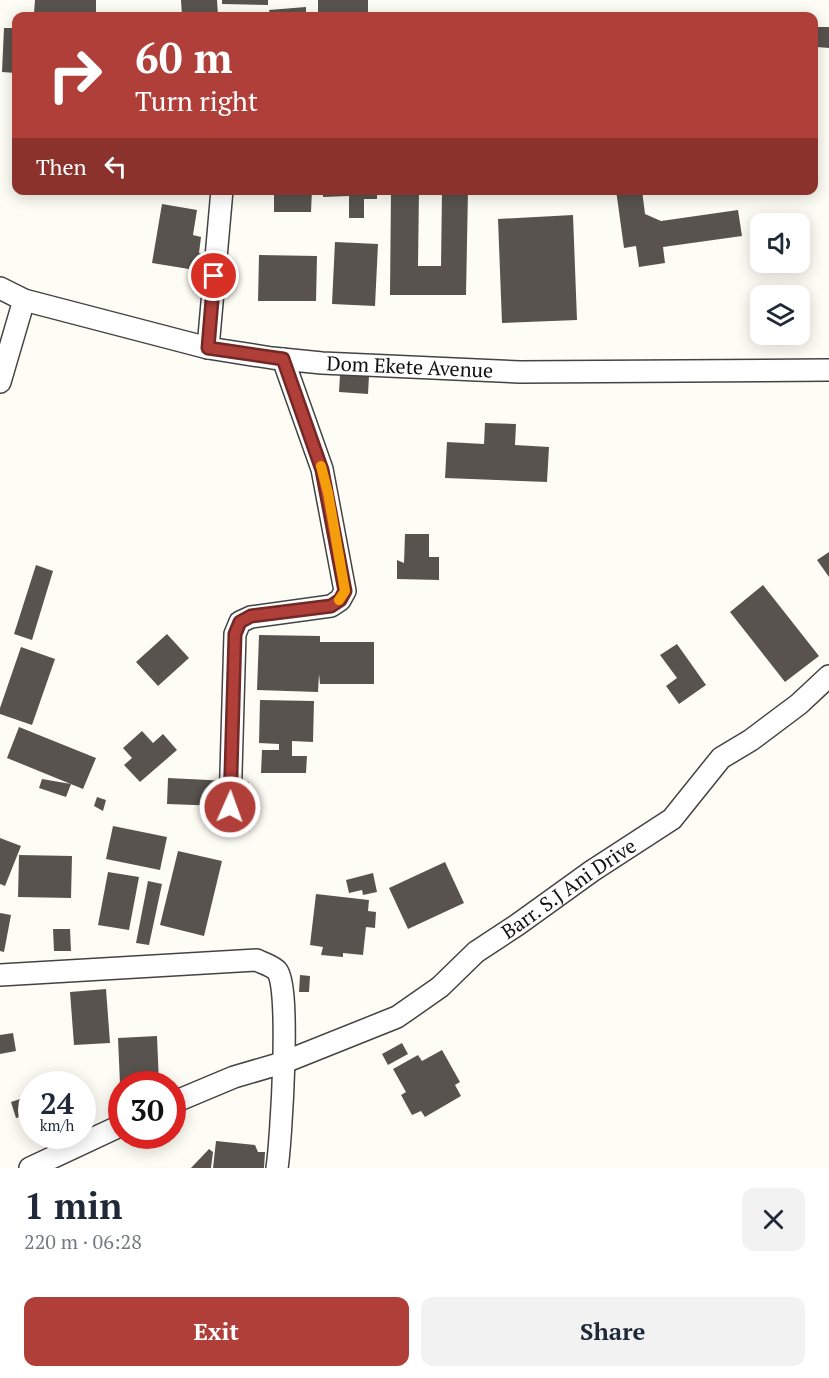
<!DOCTYPE html>
<meta charset="utf-8">
<style>
:root{--surface:#fff;--page:#f2f2f3;--text:#1f2937;--muted:#747a83;--accent:#b03f39}
body{margin:0;font-family:"PT Serif",serif;background:var(--page);color:var(--text);height:100vh;display:flex;flex-direction:column;font-size:22px;white-space:nowrap}
*{box-sizing:border-box;margin:0}
p{font-size:20px;color:var(--muted)}
.icon{flex:none;width:33px;height:33px;fill:none;stroke:currentColor;stroke-width:2;stroke-linecap:round;stroke-linejoin:round}
.map{position:relative;height:1168px;overflow:hidden}
.drawer{display:flex;flex-direction:column;background:var(--surface);flex:1}
.drawer>*{flex:none}
.hud{position:absolute;left:12px;top:12px;width:806px;height:183px;border-radius:12px;box-shadow:0 3px 15px #0003;background:#b03f39;color:#fff;overflow:hidden}
.fabs{position:absolute;left:750px;top:213px;display:grid;gap:12px}
.fabs a{display:grid;place-items:center;width:60px;height:60px;border-radius:12px;background:var(--surface);box-shadow:0 3px 15px #0003;font-size:30px}
.speed{position:absolute;left:18px;top:1071px;display:flex;gap:12px;font-size:30px;font-weight:700;text-align:center}
.speed>*{display:grid;place-content:center;width:78px;height:78px;border-radius:50%;background:var(--surface);box-shadow:0 3px 15px #0003;line-height:1}
.speed small{font-size:15px;font-weight:400}
.speed .limit{border:9px solid #d22;background:#fff;color:#111}
.pin{position:absolute;display:grid;place-items:center;width:51px;height:51px;color:#fff;margin:-26px;border:3px solid #fff;border-radius:50%;box-shadow:0 2px 6px #0007}
.me{position:absolute;width:66px;margin:-33px;rotate:2deg;stroke-linejoin:round;filter:drop-shadow(0 0 4px #0008)}
.turn{display:flex;align-items:center;gap:21px;height:126px;padding:0 24px;font-size:27px}
.turn .icon{width:78px;height:78px;stroke-width:2.5}
.turn b{display:block;font-size:42px;line-height:51px}
.then{display:flex;align-items:center;height:57px;padding:0 24px;background:#0003;gap:12px;font-size:22px}
.round{display:grid;place-items:center;flex:none;width:63px;height:63px;border-radius:12px;background:var(--page)}
.head{display:flex;align-items:center;justify-content:space-between;height:102px;padding:0 24px}
h1{font-size:36px;font-weight:700;line-height:45px}
.button{display:flex;gap:12px;margin-top:auto;padding:12px 24px}
.button a{flex:1;height:69px;border-radius:12px;background:var(--accent);color:#fff;font-size:24px;font-weight:700;line-height:69px;text-align:center}
.button a+a{background:var(--page);color:var(--text)}
.map>svg:first-child{display:block}
.building{fill:#58534e}
.lines{fill:none;stroke-linecap:round;stroke-linejoin:round}
.minor-casing{stroke:#434343;stroke-width:24}
.minor{stroke:#fff;stroke-width:21}
.route-casing{stroke:#722925;stroke-width:15}
.route{stroke:#b03f39;stroke-width:10}
.slow{stroke:#f59e0b;stroke-width:10}
.labels{text-anchor:middle;stroke-width:6;stroke-linejoin:round;paint-order:stroke}
.street-label{font-size:20px;fill:#101010;stroke:#fff}
</style>
<div class="map">
<svg width="829" height="1168" viewBox="0 0 829 1168">
<rect width="100%" height="100%" fill="#fefdf5"/>
<path class="building" d="M35 0H96V14L34 13Z
M181 0H217L218 16H182Z
M222 0H268V5L222 4Z
M318 0H368V16H318Z
M306 7V16H270L269 10Z
M225 12 260 13V16H225Z
M818 27H829V48L817 47Z
M4 28H16V73L2 72Z
M274 190H312L311 212H274Z
M323 190H377V199H364V218H349V196L323 197Z
M391 190H419L418 266H441L442 190H468L466 295H390Z
M616 190H642L645 214 661 221 738 210 742 236 663 247 665 263 639 267 636 246 624 248Z
M162 204 197 210 193 235 201 237 199 253 204 254 201 271 152 263Z
M573 215 577 320 502 323 498 219Z
M335 242 378 244 375 306 332 304Z
M259 255 317 256 316 301H258Z
M340 375 369 376 368 394 339 392Z
M485 423 516 424 515 445 549 447 547 482 445 478 447 442 484 444Z
M405 534H429V557H439V580L397 579V560L404 563Z
M829 552V577L817 560Z
M36 565 53 571 32 640 14 634Z
M763 585 819 656 785 682 730 612Z
M167 634 189 658 158 686 136 662Z
M259 635 320 636V642H374V684H320L319 674 318 692 257 690Z
M677 644 706 685 679 704 666 686 677 678 660 655Z
M21 647 55 659 32 725 0 714V708Z
M260 700 314 701 313 742 292 741V756H307L306 773H261L262 750H279V744L259 743Z
M19 727 96 758 83 789 7 758Z
M142 731 153 743 163 734 177 750 140 782 124 765 132 758 123 748Z
M168 778 249 782 248 807 167 804Z
M42 779 71 784 66 797 39 788Z
M97 797 106 800 103 811 94 806Z
M113 826 167 837 160 870 106 859Z
M0 838 21 846 5 886 0 884Z
M178 851 222 861 204 936 160 925Z
M19 855 72 856 71 898 18 897Z
M445 862 464 903 408 929 389 888Z
M108 872 139 877 129 930 98 925Z
M373 873 377 892 363 895 362 890 349 893 346 880Z
M148 881 162 884 149 945 136 943Z
M316 894 369 900 368 911 376 912 375 928 366 927 363 955 343 953V957L321 955 323 947 310 945Z
M0 913 11 915 4 952 0 951Z
M53 929H70L71 951H54Z
M300 975 310 976 309 992H299Z
M106 989 110 1043 74 1045 70 992Z
M13 1033 16 1051 0 1054V1035Z
M157 1036 159 1084H120L118 1038Z
M402 1043 408 1054 388 1065 382 1054Z
M442 1050 460 1082 455 1085 461 1096 425 1117 421 1111 412 1115 401 1095 406 1092 393 1069 418 1055 422 1061Z
M23 1098 28 1115 16 1118 11 1102Z
M216 1141 255 1145 258 1152H265L264 1168H213Z
M209 1149 213 1152 211 1168H191Z"/>
<g class="lines">
<g class="minor-casing">
<g id="minor">
<path id="s1" d="M0 288 24 300 208 348 272 358 322 363 520 372 829 370"/>
<path d="M208 348 222 190"/>
<path d="M0 382 24 300"/>
<path d="M230 807 235 634 240 622 251 617 331 606 340 600 345 591 322 469 283 359"/>
<path d="M0 975 257 960C262 963 273 966 277 971 291 985 281 1142 277 1168"/>
<path id="s2" d="M172 1103 234 1077 282 1063 397 1017 440 987 476 952 517 925 592 871 672 819 721 758 751 740 799 704 829 676"/>
<path d="M30 1168 122 1125"/>
</g>
</g>
<use href="#minor" class="minor"/>
</g>
<g class="lines">
<g class="route-casing">
<path id="route" d="M214 276 208 348 283 359 322 470 345 591 340 600 331 606 251 616 240 622 235 634 230 807"/>
</g>
<use href="#route" class="route"/>
<path class="slow" d="M321 466 328 493 345 591 339 600"/>
</g>
<g class="labels">
<g class="street-label">
<text dy="7" stroke="none"><textPath href="#s1" startOffset="420">Dom Ekete Avenue</textPath></text>
<text dy="7" stroke="none"><textPath href="#s2" startOffset="456">Barr. S.J Ani Drive</textPath></text>
</g>
</g>
</svg>
<div class="fabs">
<a><svg class="icon" aria-label="sound" viewBox="0 0 24 24"><path d="M4 9h4l5-4v14l-5-4H4zM17 9q2 3 0 6"/></svg></a>
<a><svg class="icon" aria-label="layers" viewBox="0 0 24 24"><path d="M12 4l9 5-9 5-9-5zM3 14l9 5 9-5"/></svg></a>
</div>
<div class="speed"><div>24<small>km/h</small></div><div class="limit">30</div></div>
<div class="pin" style="left:214px;top:276px;background:#d93025"><svg class="icon" aria-label="arrive" viewBox="0 0 24 24"><path d="M6 21V4h12l-3 4 3 4H6"/></svg></div>
<svg class="me" style="left:230px;top:807px" viewBox="-20 -20 40 40"><circle r="17" fill="#b03f39" stroke="#fff" stroke-width="3"/><path d="M0-11L8 9 0 5-8 9z" fill="#fff"/></svg>
<div class="hud">
<div class="turn"><svg class="icon" aria-label="right" viewBox="0 0 24 24"><path d="M7 20v-9h11M14 6l5 5-5 5"/></svg><div><b>60 m</b>Turn right</div></div>
<div class="then">Then<svg class="icon" aria-label="left" viewBox="0 0 24 24"><path d="M17 20v-9H6M10 6l-5 5 5 5"/></svg></div>
</div>
</div>
<section class="drawer">
<div class="head"><div><h1>1 min</h1><p>220 m · 06:28</p></div><a class="round"><svg class="icon" aria-label="close" viewBox="0 0 24 24"><path d="M6 6l12 12M18 6L6 18"/></svg></a></div>
<div class="button"><a>Exit</a><a>Share</a></div>
</section>
